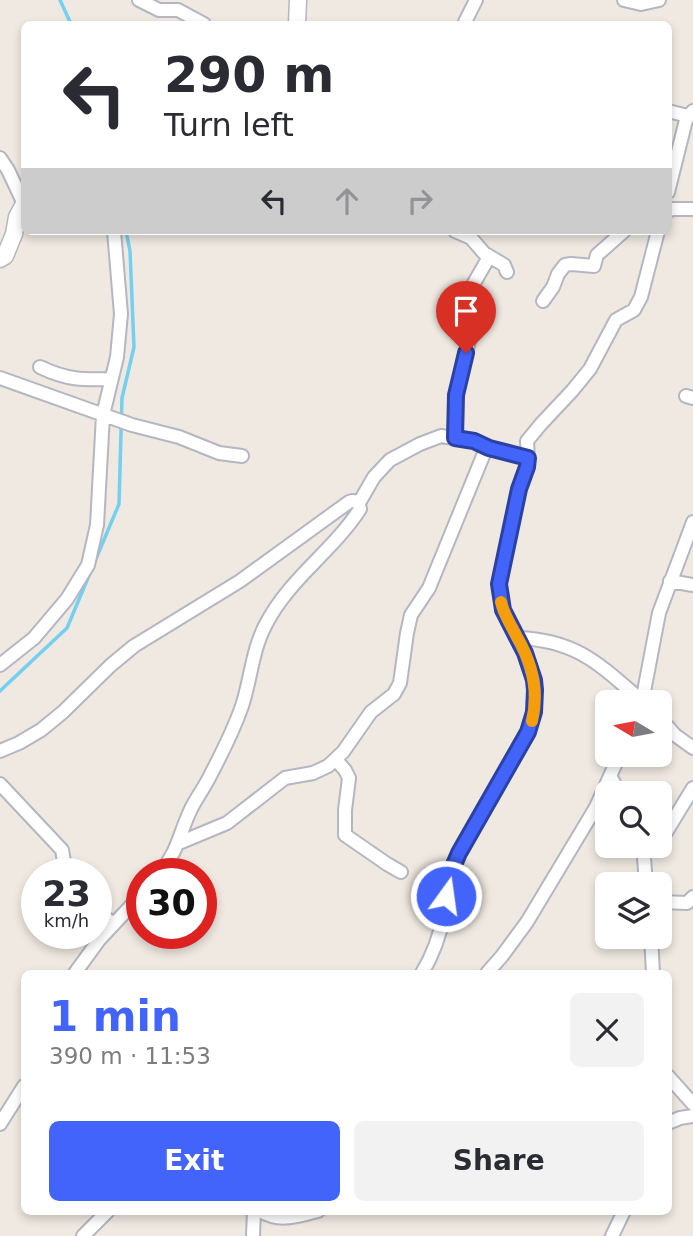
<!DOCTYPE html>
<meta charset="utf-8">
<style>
:root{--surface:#fff;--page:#f2f2f3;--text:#2b2b33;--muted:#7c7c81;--accent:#4264fb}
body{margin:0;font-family:"DejaVu Sans",sans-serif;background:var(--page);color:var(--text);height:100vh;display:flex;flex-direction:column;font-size:26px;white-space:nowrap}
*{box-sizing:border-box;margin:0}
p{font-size:23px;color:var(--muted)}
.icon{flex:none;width:38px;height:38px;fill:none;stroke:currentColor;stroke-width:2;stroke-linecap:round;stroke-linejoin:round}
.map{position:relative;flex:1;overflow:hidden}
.details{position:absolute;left:21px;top:970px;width:651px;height:245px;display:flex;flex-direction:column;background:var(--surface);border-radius:10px;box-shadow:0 4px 10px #0003}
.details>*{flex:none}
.guide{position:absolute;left:21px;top:21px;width:651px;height:214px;border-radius:10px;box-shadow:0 4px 10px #0003;background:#fff;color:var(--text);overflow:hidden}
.needle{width:46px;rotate:280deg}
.buttons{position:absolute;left:595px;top:690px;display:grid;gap:14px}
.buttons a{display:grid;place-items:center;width:77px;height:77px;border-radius:10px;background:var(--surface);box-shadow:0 4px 10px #0003;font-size:35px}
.speed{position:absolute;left:21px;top:858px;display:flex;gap:14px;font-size:35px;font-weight:700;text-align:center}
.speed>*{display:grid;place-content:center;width:91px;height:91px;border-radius:50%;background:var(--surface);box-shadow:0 4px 10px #0003;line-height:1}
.speed small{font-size:18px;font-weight:400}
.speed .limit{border:10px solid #d22;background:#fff;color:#111}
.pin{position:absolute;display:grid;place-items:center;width:60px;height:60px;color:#fff;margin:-72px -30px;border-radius:50% 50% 50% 0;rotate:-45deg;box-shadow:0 0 7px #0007}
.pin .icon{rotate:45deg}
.me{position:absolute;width:77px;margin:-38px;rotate:14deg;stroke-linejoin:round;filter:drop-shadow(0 0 5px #0008)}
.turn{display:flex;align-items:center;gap:24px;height:147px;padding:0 28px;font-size:32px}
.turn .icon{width:91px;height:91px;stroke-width:2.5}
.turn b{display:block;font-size:49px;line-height:60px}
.lanes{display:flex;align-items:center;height:66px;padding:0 28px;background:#0003;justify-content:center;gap:35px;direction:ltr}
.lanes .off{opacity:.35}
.round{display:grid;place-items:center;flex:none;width:74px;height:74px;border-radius:10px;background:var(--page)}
.headline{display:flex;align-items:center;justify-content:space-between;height:119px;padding:0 28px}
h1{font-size:42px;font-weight:600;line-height:52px;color:var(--accent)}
.cta{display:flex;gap:14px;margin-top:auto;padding:14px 28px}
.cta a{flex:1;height:80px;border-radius:10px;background:var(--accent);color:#fff;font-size:28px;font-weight:600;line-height:80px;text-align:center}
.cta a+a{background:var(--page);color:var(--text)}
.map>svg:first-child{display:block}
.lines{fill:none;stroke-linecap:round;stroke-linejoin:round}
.stream{stroke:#75cff0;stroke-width:3.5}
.street-casing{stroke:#b4b7c1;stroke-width:16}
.secondary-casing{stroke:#b4b7c1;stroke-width:19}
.street{stroke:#fff;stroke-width:12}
.secondary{stroke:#fff;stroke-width:16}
.route-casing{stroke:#2b41a3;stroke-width:18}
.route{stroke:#4264fb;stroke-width:12}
.slow{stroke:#f59e0b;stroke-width:12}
</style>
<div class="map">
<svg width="693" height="1236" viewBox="0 0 693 1236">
<rect width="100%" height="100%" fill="#efe9e1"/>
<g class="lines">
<path class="stream" d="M60 0 71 24
M0 691 67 628 119 504 122 398 134 347 130 251 126 231"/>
<g class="street-casing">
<path id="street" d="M139 0 159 10H178L204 24
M624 0 641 4 659 0
M464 24 476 0
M668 111 688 116
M0 158 8 170 24 204
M668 192 686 120 693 111
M668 211 672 209H693
M455 231 471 238 484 253 504 265 507 272
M543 301 553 287 558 274 565 265 571 264 594 266 597 255 624 231
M40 367C67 380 83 380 111 379
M0 378 132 425 179 437 219 453 242 456
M686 396 693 398
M455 438 456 395 471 333 472 298 474 283 489 257
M359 503 374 477 390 460 420 444 441 436 474 441 489 448
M670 581 693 585
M518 638C577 640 600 665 642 701
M0 665 34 638 67 599 88 565 97 525 103 415 117 357 121 314 114 231
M642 702 659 613 693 522
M660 718 675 735 693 748
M0 751 19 743 41 730 63 712 111 665 134 646 240 581 349 502 352 501 358 502 360 509C333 551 289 579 266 624 252 650 251 679 242 706 234 729 222 753 211 774 205 787 196 798 190 811 179 835 178 851 160 873
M336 760 345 770 349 778 345 810V835L387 864 401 872
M610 776 620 793
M0 784 62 850 66 873
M660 842 693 788
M179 843 227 823 285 778 313 773 328 766 343 752 371 712 394 694 400 683 407 633 411 615 429 588 485 451 491 448 528 458
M643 845 646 884
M660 902 687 903 693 897
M96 911 114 924
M651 936 653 973
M75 973 99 940 142 894
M422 973C433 955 440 935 444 914 447 897 448 880 454 863L526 737 534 712 535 690 532 673 525 653 503 610 499 584 519 489 528 461 527 441 541 424 572 391 590 369 616 320 634 310 641 297 658 231
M487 973 502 956 527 922 596 807 620 754
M668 1076 693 1104
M668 1123 680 1118 693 1116
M0 1124 24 1086
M260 1211C281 1223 296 1216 318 1211
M83 1236 108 1211
M253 1236 254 1211
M612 1236 624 1211"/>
</g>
<g class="secondary-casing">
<path id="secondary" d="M297 24 298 0
M0 259 5 256 14 234 17 217 24 204"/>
</g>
<use href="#street" class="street"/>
<use href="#secondary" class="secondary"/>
</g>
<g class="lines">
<g class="route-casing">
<path id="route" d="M446 896 450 874 459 853 528 732 534 712 535 690 534 680 525 653 503 610 499 584 519 489 527 467 528 458 489 448 474 441 455 438 456 395 466 353"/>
</g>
<use href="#route" class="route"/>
<path class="slow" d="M501 602C504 615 511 625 517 637 532 663 539 692 532 721"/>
</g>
</svg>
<div class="buttons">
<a><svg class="needle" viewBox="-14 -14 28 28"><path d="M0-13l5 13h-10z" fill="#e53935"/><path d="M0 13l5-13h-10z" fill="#7c7c81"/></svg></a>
<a><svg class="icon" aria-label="search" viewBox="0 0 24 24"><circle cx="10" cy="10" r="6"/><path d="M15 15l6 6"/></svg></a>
<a><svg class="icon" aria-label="layers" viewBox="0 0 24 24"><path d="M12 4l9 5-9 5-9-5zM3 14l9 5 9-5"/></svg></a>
</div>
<div class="speed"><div>23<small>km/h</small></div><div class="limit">30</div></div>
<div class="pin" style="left:466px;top:353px;background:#d93025"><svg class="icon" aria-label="arrive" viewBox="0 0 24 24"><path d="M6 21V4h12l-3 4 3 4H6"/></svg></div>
<svg class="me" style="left:446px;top:896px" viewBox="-20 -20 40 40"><circle r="17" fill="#4264fb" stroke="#fff" stroke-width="3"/><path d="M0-11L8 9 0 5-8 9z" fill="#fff"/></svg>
<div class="guide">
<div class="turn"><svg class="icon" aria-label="left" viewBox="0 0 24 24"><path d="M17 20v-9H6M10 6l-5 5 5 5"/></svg><div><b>290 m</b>Turn left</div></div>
<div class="lanes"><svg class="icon" aria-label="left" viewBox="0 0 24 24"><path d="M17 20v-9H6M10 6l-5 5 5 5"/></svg><svg class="icon off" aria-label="ahead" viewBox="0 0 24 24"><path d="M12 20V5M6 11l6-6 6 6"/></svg><svg class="icon off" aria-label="right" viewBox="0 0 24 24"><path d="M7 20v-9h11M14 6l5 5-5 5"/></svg></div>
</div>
<section class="details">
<div class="headline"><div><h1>1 min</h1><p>390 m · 11:53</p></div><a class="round"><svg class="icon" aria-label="close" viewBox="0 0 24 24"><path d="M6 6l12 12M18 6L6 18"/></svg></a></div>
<div class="cta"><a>Exit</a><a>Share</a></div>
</section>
</div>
